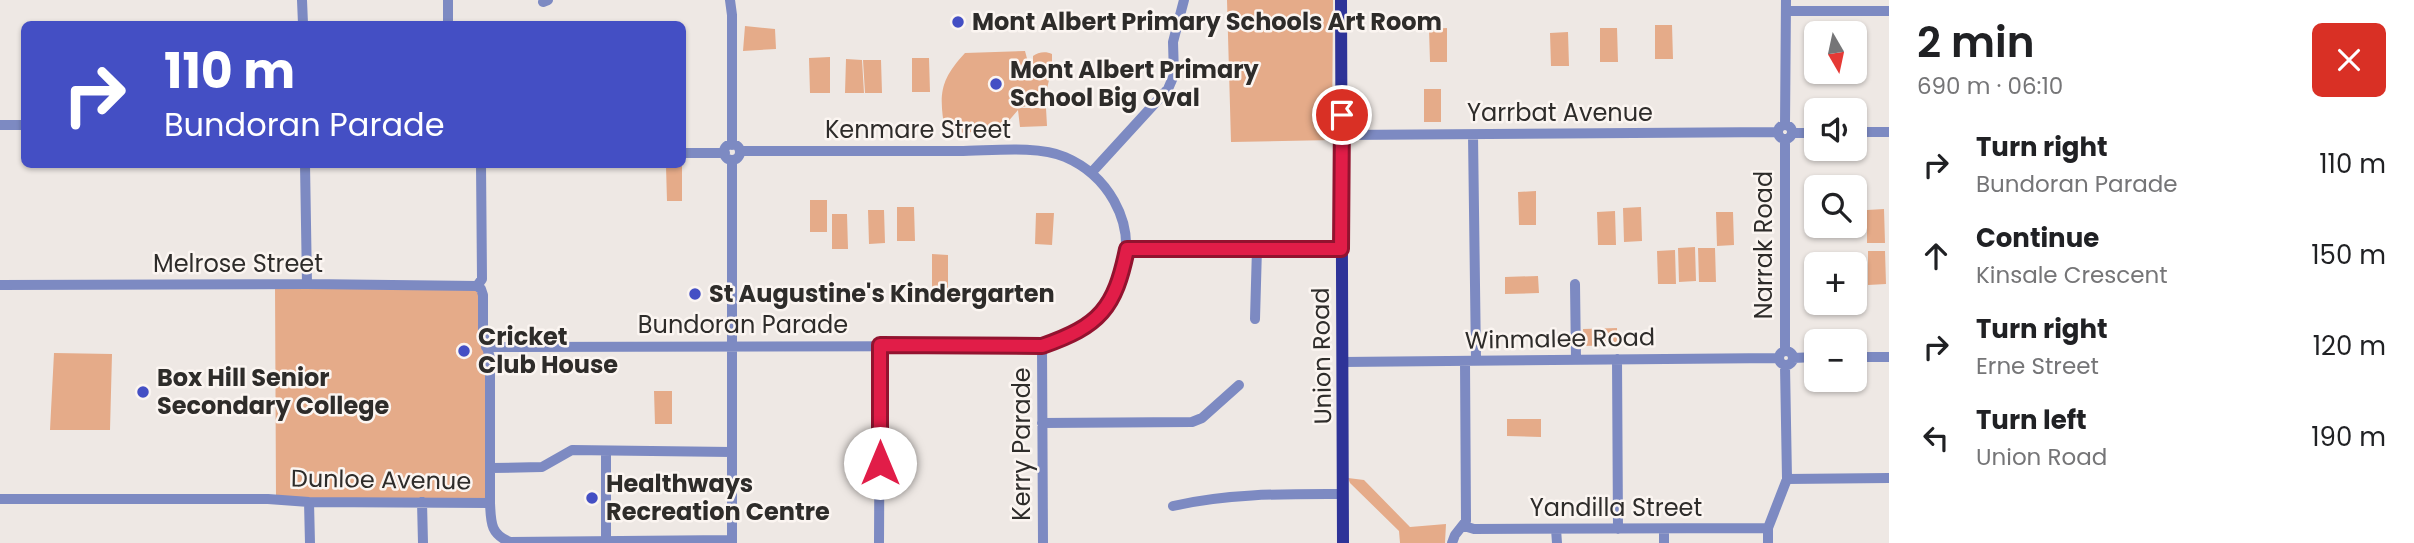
<!DOCTYPE html>
<meta charset="utf-8">
<style>
:root{--surface:#fff;--page:#f6f6f6;--text:#202124;--muted:#757577}
body{margin:0;font-family:Poppins,sans-serif;background:var(--page);color:var(--text);height:100vh;display:flex;flex-direction:column;font-size:26px;white-space:nowrap}
*{box-sizing:border-box;margin:0}
p{font-size:23px;color:var(--muted)}
.icon{flex:none;width:38px;height:38px;fill:none;stroke:currentColor;stroke-width:2;stroke-linecap:round;stroke-linejoin:round}
.map{position:relative;flex:1;overflow:hidden}
.drawer{display:flex;flex-direction:column;background:var(--surface);width:525px}
.drawer>*{flex:none}
.hud{position:absolute;left:21px;top:21px;width:665px;height:147px;border-radius:10px;box-shadow:0 2px 5px #0004;background:#444fc4;color:#fff;overflow:hidden}
.needle{width:46px;rotate:171deg}
.controls{position:absolute;left:1804px;top:21px;display:grid;gap:14px}
.controls a{display:grid;place-items:center;width:63px;height:63px;border-radius:10px;background:var(--surface);box-shadow:0 2px 5px #0004;font-size:35px}
.pin{position:absolute;display:grid;place-items:center;width:60px;height:60px;color:#fff;margin:-30px;border:4px solid #fff;border-radius:50%;box-shadow:0 2px 7px #0007}
.me{position:absolute;width:77px;margin:-38px;rotate:0deg;stroke-linejoin:round;filter:drop-shadow(0 0 5px #0008)}
.turn{display:flex;align-items:center;gap:24px;height:147px;padding:0 28px;font-size:32px}
.turn .icon{width:91px;height:91px;stroke-width:2.5}
.turn b{display:block;font-size:49px;line-height:60px}
.round{display:grid;place-items:center;flex:none;width:74px;height:74px;border-radius:10px;background:var(--page)}
.overview{display:flex;align-items:center;justify-content:space-between;height:119px;padding:0 28px}
h1{font-size:42px;font-weight:600;line-height:52px}
ul{padding:0;list-style:none}
li{display:flex;align-items:center;gap:21px;height:91px;padding:0 28px}
li div{flex:1}
li b{display:block;font-size:26px}
li em{font-style:normal}
main{display:flex;flex:1;min-height:0}
.map>svg:first-child{display:block}
.green{fill:#e5ab89}
.lines{fill:none;stroke-linecap:round;stroke-linejoin:round}
.minor{stroke:#7d8ac2;stroke-width:10}
.major{stroke:#2e3398;stroke-width:12}
.route-casing{stroke:#92132f;stroke-width:18}
.route{stroke:#e11d48;stroke-width:12}
.poi-dot{fill:#444fc4;stroke:#fbf5f1;stroke-width:2.5}
.labels{text-anchor:middle;stroke-width:5;stroke-linejoin:round;paint-order:stroke}
.poi-label{font-size:24px;font-weight:bold;fill:#2e2c2a;stroke:#fbf5f1;text-anchor:start}
.street-label{font-size:24px;fill:#2e2c2a;stroke:#fbf5f1}
</style>
<main>
<div class="map">
<svg width="1889" height="543" viewBox="0 0 1889 543">
<rect width="100%" height="100%" fill="#eee8e4"/>
<path class="green" d="M1227 0H1333L1332 140 1231 142Z
M1655 25H1672L1673 59H1655Z
M745 26 775 29 776 49 743 51Z
M1447 28V62H1430L1429 29Z
M1600 28H1617L1618 62H1600Z
M1568 32 1569 66H1551L1550 33Z
M1025 51 1029 66 1037 68 1033 64V56C1038 52 1046 51 1052 54V63L1047 67 1039 68 1051 71 1045 98 1021 108H1046L1047 126 1020 127 1018 110 1006 124 967 133 945 131C939 95 939 81 965 53Z
M830 57V93H810L809 58Z
M912 58H929L930 92H912Z
M846 59 862 60 864 93H845Z
M863 60H881L882 93H865Z
M1424 89H1441V122H1424Z
M666 166H682V201H667Z
M1536 191V225H1519L1518 192Z
M810 200H827V232H810Z
M897 207H914L915 241H897Z
M1641 207 1642 241 1624 242 1623 208Z
M1884 209 1885 243H1867V210Z
M868 210H884L885 243 869 244Z
M1615 211 1616 245H1598L1597 212Z
M1716 212H1733L1734 245 1717 246Z
M1036 213H1054L1052 245 1035 244Z
M832 214H847L848 249H832Z
M1695 247 1696 281 1679 282 1678 248Z
M1698 248H1715L1716 282H1699Z
M1675 250 1676 284H1658L1657 251Z
M1868 251H1885L1886 284 1868 285Z
M932 254 948 255V288H932Z
M1538 276 1539 293 1505 294V277Z
M275 285 477 286 486 347 490 503 276 499Z
M1617 328V345L1584 346 1583 329Z
M54 353 112 354 110 430H50Z
M654 391H672V424H655Z
M1507 419H1541V437L1507 436Z
M1348 478 1364 480 1410 527 1446 524 1445 543H1400L1399 531 1350 483Z"/>
<g class="lines">
<path class="minor" d="M302 0 303 24
M448 0V24
M730 0 732 15V145
M543 2 548 0
M1786 11H1889
M0 125H24
M1785 125 1786 0
M1778 132a7 7 0 1 1 14 0a7 7 0 1 1-14 0Z
M1855 132H1889
M1792 133H1816
M1342 135 1778 132
M1473 135 1476 360
M724 152a8 8 0 1 1 16 0a8 8 0 1 1-16 0Z
M682 153H725
M305 164 307 284
M1092 172 1168 89 1174 75 1173 42 1184 0
M1127 249H1341
M1575 284 1576 360
M0 285 307 284 477 286
M477 286 481 289 483 295V333L490 358V503
M477 286 482 279 481 164
M1255 319 1257 248
M1042 346 1043 543
M486 347 1042 346C1087 330 1113 313 1124 265 1134 220 1107 175 1065 157 1037 145 990 151 959 151 886 151 813 151 740 151
M1779 358a7 7 0 1 1 14 0a7 7 0 1 1-14 0Z
M1785 351V139
M1855 357H1889
M1793 358 1816 357
M1617 359 1618 529
M1343 362 1778 358
M1042 423 1192 422 1202 418 1239 385
M491 468 542 467 572 450 731 452
M1787 479 1889 478
M0 499H268L309 502 490 503C491 522 490 534 510 542L732 540
M309 502 310 543
M422 502 423 543
M1173 506C1228 493 1287 494 1343 494
M1464 526 1474 529 1768 528
M1556 529 1557 543
M606 541V451
M732 543V160
M879 543 880 345
M1452 543 1455 535 1466 521 1465 361
M1664 543V529
M1768 543V528L1787 479 1785 366"/>
<path class="major" d="M1341 0 1343 543"/>
</g>
<g class="lines">
<g class="route-casing">
<path id="route" d="M880 463V345L1042 346C1100 326 1115 308 1127 249H1341L1342 115"/>
</g>
<use href="#route" class="route"/>
</g>
<g class="poi-dot">
<circle cx="958" cy="22" r="7"/>
<circle cx="996" cy="84" r="7"/>
<circle cx="695" cy="294" r="7"/>
<circle cx="464" cy="351" r="7"/>
<circle cx="143" cy="392" r="7"/>
<circle cx="592" cy="498" r="7"/>
</g>
<g class="labels">
<g class="poi-label">
<text x="972" y="30">Mont Albert Primary Schools Art Room</text>
<text x="1010" y="78">Mont Albert Primary<tspan x="1010" dy="28">School Big Oval</tspan></text>
<text x="709" y="302">St Augustine's Kindergarten</text>
<text x="478" y="345">Cricket<tspan x="478" dy="28">Club House</tspan></text>
<text x="157" y="386">Box Hill Senior<tspan x="157" dy="28">Secondary College</tspan></text>
<text x="606" y="492">Healthways<tspan x="606" dy="28">Recreation Centre</tspan></text>
</g>
<g class="street-label">
<text x="1560" y="121">Yarrbat Avenue</text>
<text x="918" y="138">Kenmare Street</text>
<text transform="translate(1764 245) rotate(-90)" y="8">Narrak Road</text>
<text x="238" y="272">Melrose Street</text>
<text x="743" y="333">Bundoran Parade</text>
<text transform="translate(1560 339) rotate(-1)" y="8">Winmalee Road</text>
<text transform="translate(1322 356) rotate(-91)" y="8">Union Road</text>
<text transform="translate(1022 444) rotate(-90)" y="8">Kerry Parade</text>
<text transform="translate(381 480) rotate(1)" y="8">Dunloe Avenue</text>
<text x="1616" y="516">Yandilla Street</text>
</g>
</g>
</svg>
<div class="controls">
<a><svg class="needle" viewBox="-14 -14 28 28"><path d="M0-13l5 13h-10z" fill="#e53935"/><path d="M0 13l5-13h-10z" fill="#757577"/></svg></a>
<a><svg class="icon" aria-label="sound" viewBox="0 0 24 24"><path d="M4 9h4l5-4v14l-5-4H4zM17 9q2 3 0 6"/></svg></a>
<a><svg class="icon" aria-label="search" viewBox="0 0 24 24"><circle cx="10" cy="10" r="6"/><path d="M15 15l6 6"/></svg></a>
<a>+</a>
<a>−</a>
</div>
<div class="pin" style="left:1342px;top:115px;background:#d93025"><svg class="icon" aria-label="arrive" viewBox="0 0 24 24"><path d="M6 21V4h12l-3 4 3 4H6"/></svg></div>
<svg class="me" style="left:880px;top:463px" viewBox="-20 -20 40 40"><circle r="19" fill="#fff"/><path d="M0-13L10 11 0 6-10 11z" fill="#e11d48"/></svg>
<div class="hud">
<div class="turn"><svg class="icon" aria-label="right" viewBox="0 0 24 24"><path d="M7 20v-9h11M14 6l5 5-5 5"/></svg><div><b>110 m</b>Bundoran Parade</div></div>
</div>
</div>
<section class="drawer">
<div class="overview"><div><h1>2 min</h1><p>690 m · 06:10</p></div><a class="round" style="background:#d93025;color:#fff"><svg class="icon" aria-label="close" viewBox="0 0 24 24"><path d="M6 6l12 12M18 6L6 18"/></svg></a></div>
<ul>
<li><svg class="icon" aria-label="right" viewBox="0 0 24 24"><path d="M7 20v-9h11M14 6l5 5-5 5"/></svg><div><b>Turn right</b><p>Bundoran Parade</p></div><em>110 m</em></li>
<li><svg class="icon" aria-label="ahead" viewBox="0 0 24 24"><path d="M12 20V5M6 11l6-6 6 6"/></svg><div><b>Continue</b><p>Kinsale Crescent</p></div><em>150 m</em></li>
<li><svg class="icon" aria-label="right" viewBox="0 0 24 24"><path d="M7 20v-9h11M14 6l5 5-5 5"/></svg><div><b>Turn right</b><p>Erne Street</p></div><em>120 m</em></li>
<li><svg class="icon" aria-label="left" viewBox="0 0 24 24"><path d="M17 20v-9H6M10 6l-5 5 5 5"/></svg><div><b>Turn left</b><p>Union Road</p></div><em>190 m</em></li>
</ul>
</section>
</main>
